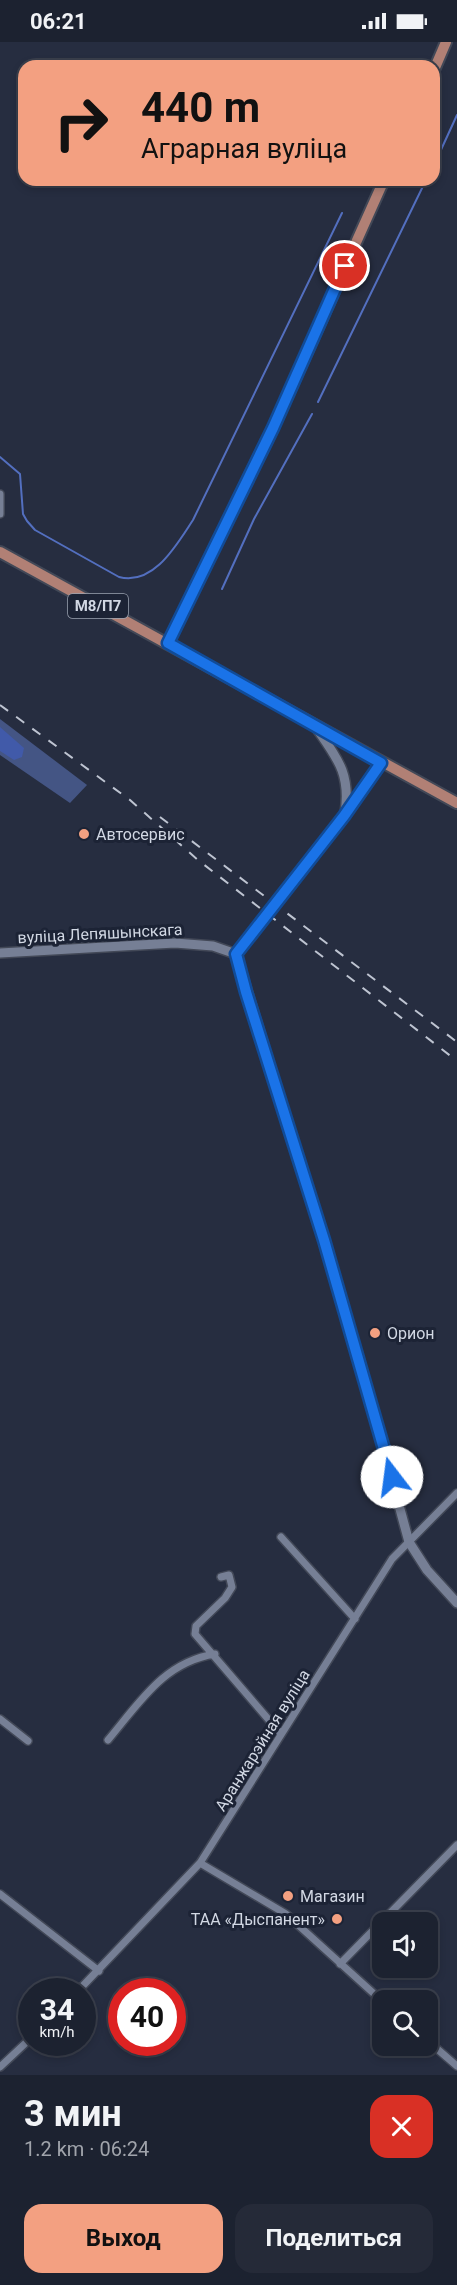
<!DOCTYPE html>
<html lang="ru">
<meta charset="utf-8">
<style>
:root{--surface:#1c2230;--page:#252a38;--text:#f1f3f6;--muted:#a0a4ab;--line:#3a3f4c;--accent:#f3a081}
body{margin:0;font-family:Roboto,sans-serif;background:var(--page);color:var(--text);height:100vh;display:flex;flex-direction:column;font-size:22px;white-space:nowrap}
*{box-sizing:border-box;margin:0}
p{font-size:20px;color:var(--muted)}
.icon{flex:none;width:33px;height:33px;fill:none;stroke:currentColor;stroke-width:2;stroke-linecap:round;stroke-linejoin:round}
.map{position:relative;height:2033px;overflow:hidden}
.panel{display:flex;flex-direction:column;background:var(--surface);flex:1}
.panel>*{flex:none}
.guide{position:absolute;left:18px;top:18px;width:422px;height:126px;border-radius:18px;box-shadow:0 3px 9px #0003,0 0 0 2px var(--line);background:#f3a081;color:#111;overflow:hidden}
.tools{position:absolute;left:372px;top:1870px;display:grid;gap:12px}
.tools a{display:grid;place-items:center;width:66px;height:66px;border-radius:12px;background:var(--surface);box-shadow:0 3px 9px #0003,0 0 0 2px var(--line);font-size:30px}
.speed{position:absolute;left:18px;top:1936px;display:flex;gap:12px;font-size:30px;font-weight:700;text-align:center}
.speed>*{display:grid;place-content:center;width:78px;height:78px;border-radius:50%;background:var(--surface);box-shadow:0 3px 9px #0003,0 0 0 2px var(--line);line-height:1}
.speed small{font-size:15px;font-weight:400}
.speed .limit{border:9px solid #d22;background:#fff;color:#111}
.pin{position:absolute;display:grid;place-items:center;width:51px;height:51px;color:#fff;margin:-26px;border:3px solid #fff;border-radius:50%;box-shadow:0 2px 6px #0007}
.me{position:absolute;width:66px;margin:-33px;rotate:345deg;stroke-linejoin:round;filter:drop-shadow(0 0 4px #0008)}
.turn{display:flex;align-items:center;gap:21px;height:126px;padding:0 24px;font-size:27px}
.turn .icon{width:78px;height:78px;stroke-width:2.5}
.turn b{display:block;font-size:42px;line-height:51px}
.round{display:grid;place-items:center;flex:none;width:63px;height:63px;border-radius:18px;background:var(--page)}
.overview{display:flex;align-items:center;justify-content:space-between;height:102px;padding:0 24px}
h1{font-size:36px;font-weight:700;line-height:45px}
.action{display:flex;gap:12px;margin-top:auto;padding:12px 24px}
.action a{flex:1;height:69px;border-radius:18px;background:var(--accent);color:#111;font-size:24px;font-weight:700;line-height:69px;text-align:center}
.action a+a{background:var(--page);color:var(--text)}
.status{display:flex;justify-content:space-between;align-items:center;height:42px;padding:0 30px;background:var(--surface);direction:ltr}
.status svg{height:16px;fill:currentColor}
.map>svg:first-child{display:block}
.green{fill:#445584}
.forest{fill:#415aa9}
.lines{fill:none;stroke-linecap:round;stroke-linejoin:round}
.stream{stroke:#536fbf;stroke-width:2}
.street-casing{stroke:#424857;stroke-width:10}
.secondary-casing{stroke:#424857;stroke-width:12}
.primary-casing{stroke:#424857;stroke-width:14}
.street{stroke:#767f95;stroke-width:7}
.secondary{stroke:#767f95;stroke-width:9}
.primary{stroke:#b18075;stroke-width:10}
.rail{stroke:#bec4d1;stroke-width:2;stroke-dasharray:10 10;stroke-linecap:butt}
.route-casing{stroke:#114b97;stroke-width:15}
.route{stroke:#1a73e8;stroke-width:10}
.poi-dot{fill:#f3a081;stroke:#1c2335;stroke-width:2}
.labels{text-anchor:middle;stroke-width:6;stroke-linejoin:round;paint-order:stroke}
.shield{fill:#1c2335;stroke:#9ba2b0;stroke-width:1.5}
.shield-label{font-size:15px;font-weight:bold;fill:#d2d8e4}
.poi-label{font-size:16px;fill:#d2d8e4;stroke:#1c2335;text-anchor:start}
.street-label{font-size:16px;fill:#d2d8e4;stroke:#1c2335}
</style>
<div class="status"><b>06:21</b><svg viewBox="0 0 49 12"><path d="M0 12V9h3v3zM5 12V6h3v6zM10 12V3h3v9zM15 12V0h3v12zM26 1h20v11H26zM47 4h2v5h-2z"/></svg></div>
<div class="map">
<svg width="457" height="2033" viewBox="0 0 457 2033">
<rect width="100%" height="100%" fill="#262d40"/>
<path class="green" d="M0 677 87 743 70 761 0 713Z"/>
<path class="forest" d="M0 685 24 706 22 715 14 718 0 709Z"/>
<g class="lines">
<path class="stream" d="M434 123 457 73
M318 360 426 138
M0 415 20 432 23 472 27 479 35 488 119 535C154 544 177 502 193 478L342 171
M222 547 254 477 312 372"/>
<g class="street-casing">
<path id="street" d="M0 452V472
M281 1495 355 1577
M221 1535 229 1533 232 1545 225 1556 196 1584 195 1592 281 1692
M0 1677 28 1699
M108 1698C140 1660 164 1620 215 1612
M200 1821 286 1872 382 1959
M0 1852 99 1929
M340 1922 457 1803
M77 1950 200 1821 392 1517 457 1451
M428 1999 457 2024
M0 2025 32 1995"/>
</g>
<g class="secondary-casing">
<path id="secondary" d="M315 684C337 716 351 731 345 771
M0 911 175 901 213 904 236 912
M236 912 358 1313 409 1500 427 1528 457 1561
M236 912 344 774 381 721"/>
</g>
<g class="primary-casing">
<path id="primary" d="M434 28 446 0
M0 510 457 761
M168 601 273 386 384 138"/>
</g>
<use href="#street" class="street"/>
<use href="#secondary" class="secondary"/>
<use href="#primary" class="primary"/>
<path class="rail" d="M0 663 130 758 198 818 457 1019
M160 775 457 1000"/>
</g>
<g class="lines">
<g class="route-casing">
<path id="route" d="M345 224 273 386 168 601 381 721 344 774 236 912 246 950 324 1198 392 1435"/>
</g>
<use href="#route" class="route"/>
</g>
<g class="poi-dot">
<circle cx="84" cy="792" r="6"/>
<circle cx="375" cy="1291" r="6"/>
<circle cx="288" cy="1854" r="6"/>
<circle cx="337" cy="1877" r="6"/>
</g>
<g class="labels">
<rect class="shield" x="68" y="552" width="60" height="24" rx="4.5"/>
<g class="shield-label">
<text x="98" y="569">М8/П7</text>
</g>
<g class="poi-label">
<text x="96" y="798">Автосервис</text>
<text x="387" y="1297">Орион</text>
<text x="300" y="1860">Магазин</text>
<text x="325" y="1883" text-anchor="end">ТАА «Дыспанент»</text>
</g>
<g class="street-label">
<text transform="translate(100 891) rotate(-3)" y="6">вуліца Лепяшынскага</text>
<text transform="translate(262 1698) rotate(-58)" y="6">Аранжарэйная вуліца</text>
</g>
</g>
</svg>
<div class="tools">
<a><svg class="icon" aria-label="sound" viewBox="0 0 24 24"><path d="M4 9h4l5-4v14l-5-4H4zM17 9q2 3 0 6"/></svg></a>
<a><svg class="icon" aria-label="search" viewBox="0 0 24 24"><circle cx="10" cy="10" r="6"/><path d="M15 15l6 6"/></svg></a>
</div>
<div class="speed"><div>34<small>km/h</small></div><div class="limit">40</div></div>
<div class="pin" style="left:345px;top:224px;background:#d93025"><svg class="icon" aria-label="arrive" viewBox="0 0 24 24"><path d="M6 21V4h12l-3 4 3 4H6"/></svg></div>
<svg class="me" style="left:392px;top:1435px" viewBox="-20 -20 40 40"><circle r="19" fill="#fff"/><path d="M0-13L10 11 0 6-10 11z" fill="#1a73e8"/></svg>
<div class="guide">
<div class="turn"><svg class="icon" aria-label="right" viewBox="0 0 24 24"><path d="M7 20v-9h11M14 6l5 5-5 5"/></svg><div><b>440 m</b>Аграрная вуліца</div></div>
</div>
</div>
<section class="panel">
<div class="overview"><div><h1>3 мин</h1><p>1.2 km · 06:24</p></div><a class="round" style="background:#d93025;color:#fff"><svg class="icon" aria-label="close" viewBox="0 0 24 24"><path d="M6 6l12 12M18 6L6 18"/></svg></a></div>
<div class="action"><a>Выход</a><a>Поделиться</a></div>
</section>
